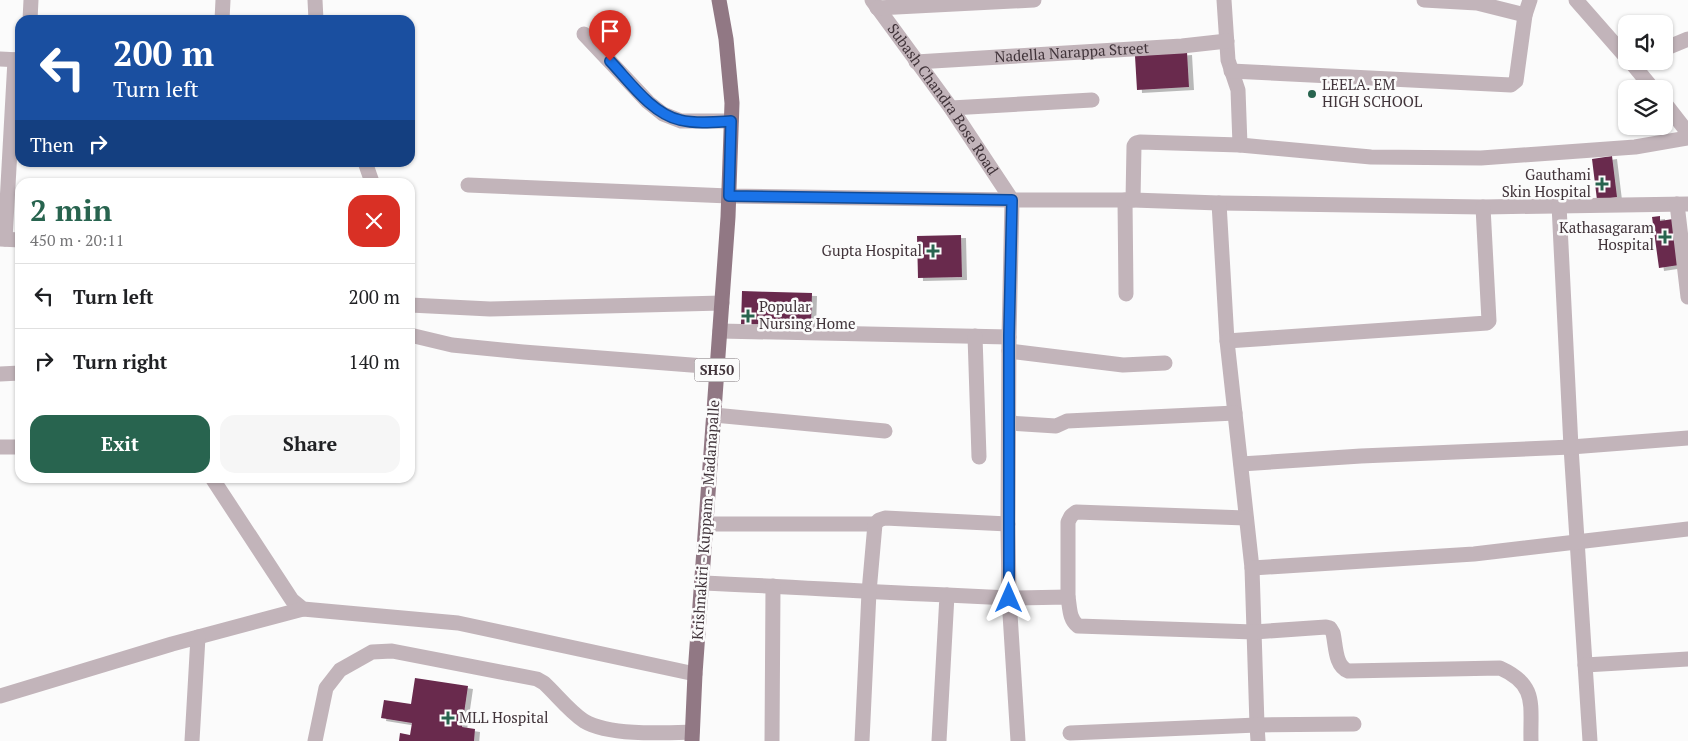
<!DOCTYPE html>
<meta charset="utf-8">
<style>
:root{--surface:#fff;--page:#f6f6f6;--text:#202124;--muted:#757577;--line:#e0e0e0;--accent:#28644f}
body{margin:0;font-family:"PT Serif",serif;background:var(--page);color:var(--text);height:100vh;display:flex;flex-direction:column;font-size:19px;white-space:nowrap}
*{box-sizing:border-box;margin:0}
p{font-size:16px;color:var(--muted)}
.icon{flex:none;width:28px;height:28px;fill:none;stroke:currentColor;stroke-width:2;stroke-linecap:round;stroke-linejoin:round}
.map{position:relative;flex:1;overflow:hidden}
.details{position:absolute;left:15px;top:178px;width:400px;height:305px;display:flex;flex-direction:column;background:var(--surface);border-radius:15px;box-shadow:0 1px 4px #0004}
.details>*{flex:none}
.banner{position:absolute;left:15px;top:15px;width:400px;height:152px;border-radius:15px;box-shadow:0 1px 4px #0004;background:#1a4fa0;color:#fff;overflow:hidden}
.buttons{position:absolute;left:1618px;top:15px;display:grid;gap:10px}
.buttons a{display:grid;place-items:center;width:55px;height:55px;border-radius:10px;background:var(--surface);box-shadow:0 1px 4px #0004;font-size:25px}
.pin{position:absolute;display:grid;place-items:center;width:42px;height:42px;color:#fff;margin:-51px -21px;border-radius:50% 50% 50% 0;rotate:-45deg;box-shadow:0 0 5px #0007}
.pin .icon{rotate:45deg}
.me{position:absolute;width:55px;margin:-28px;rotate:0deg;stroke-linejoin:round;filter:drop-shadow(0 0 4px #0008)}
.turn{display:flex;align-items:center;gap:18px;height:105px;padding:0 15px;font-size:22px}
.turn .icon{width:65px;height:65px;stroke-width:2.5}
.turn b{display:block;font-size:35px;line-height:42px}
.then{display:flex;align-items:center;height:48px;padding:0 15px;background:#0003;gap:10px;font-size:19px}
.round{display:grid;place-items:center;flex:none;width:52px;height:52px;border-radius:15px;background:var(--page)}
.headline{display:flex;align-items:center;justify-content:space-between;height:85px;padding:0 15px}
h1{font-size:30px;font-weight:700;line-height:38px;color:var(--accent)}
.button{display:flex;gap:10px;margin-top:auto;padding:10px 15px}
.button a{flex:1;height:58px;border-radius:15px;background:var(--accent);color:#fff;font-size:20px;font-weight:700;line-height:58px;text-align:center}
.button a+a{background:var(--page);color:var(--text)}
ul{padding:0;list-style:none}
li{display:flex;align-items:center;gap:15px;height:65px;padding:0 15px;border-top:1px solid var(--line)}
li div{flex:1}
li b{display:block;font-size:19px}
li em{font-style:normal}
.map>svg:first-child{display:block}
.building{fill:#692b4e;filter:url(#shadow)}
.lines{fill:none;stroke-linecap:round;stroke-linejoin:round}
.minor{stroke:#c2b4ba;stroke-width:15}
.major{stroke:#917884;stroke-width:15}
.route-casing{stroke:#114b97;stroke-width:12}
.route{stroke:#1a73e8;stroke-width:9}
.poi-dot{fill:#28644f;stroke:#fbfbfb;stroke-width:2}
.labels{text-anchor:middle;stroke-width:5;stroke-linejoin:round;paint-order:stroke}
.shield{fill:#fbfbfb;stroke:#797074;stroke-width:1}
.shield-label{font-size:14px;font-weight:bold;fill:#41343a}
.street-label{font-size:15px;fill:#41343a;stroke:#fbfbfb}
.poi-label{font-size:15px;fill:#41343a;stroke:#fbfbfb;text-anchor:start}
</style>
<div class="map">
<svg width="1688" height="741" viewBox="0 0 1688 741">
<defs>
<filter id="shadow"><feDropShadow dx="5" dy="3" stdDeviation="0" flood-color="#0004"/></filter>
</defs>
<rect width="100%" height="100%" fill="#fbfbfb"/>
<path class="building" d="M1187 52 1189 87 1137 90 1135 56Z
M1612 156 1617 197 1597 200 1592 159Z
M1660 216V221L1673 219 1679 265 1659 268 1652 217Z
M961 235 962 277 918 278 917 236Z
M742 291 812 293 811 325 741 324Z
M415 678 468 686 462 727 475 729 474 741H399L400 733 410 735 412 723 381 718 384 700 411 704Z"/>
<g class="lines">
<g class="minor">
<path d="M315 0 316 20"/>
<path id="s1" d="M872 0 951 108 1012 200 1009 337 1008 524 1009 598 1018 741"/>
<path d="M1224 0 1228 60 1238 90 1240 145"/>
<path d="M1424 0 1477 3 1525 15 1530 0"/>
<path d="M1576 0 1626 57"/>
<path d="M877 8 1034 0"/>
<path d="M30 20 31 0"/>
<path d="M222 20 223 0"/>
<path d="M584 34 648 102 663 114 681 121H731"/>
<path d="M1664 49 1688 39"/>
<path d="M0 59 20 60"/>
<path d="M1630 61 1653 89"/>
<path id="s2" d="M916 62 1182 46 1227 41"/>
<path d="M1231 71 1511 85 1516 81 1525 15"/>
<path d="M1664 102 1688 133"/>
<path d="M951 108 1092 100"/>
<path d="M365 162 372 182"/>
<path d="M468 185 729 196 1012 200H1133L1219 203 1483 207 1688 204"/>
<path d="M1125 200 1126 294"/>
<path d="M1133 200 1134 146 1136 143 1140 142 1240 145 1371 157 1481 158 1635 147 1688 138"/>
<path d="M1219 203 1227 341 1252 568 1257 725 1258 741"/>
<path d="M1677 204 1688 297"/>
<path d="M1559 205 1571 447 1590 741"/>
<path d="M0 239 20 240"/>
<path d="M5 239 15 60"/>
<path d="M410 305 490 309 722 303"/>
<path d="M720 331 1009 337"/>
<path d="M410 335 452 345 523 352 717 367"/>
<path d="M975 336 979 457"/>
<path d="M1227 341 1487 323 1489 321 1483 207"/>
<path d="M1009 351 1123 365 1165 363"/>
<path d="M0 374 20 373"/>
<path d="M714 415 885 431"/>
<path d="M1009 423 1056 426 1067 421 1235 413"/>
<path d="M0 447H20"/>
<path d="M1241 464 1361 456 1571 447 1688 438"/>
<path d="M212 478 292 600 303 609 458 623 695 674"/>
<path d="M706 524H875"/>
<path d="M1252 568 1474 554 1688 529"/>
<path d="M702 583C784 586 865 592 947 595L939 741"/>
<path d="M947 595 1009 598 1068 597C1070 608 1069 619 1078 626L1254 632 1326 627 1330 628 1333 633C1336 646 1335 666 1348 671L1500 668C1538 685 1530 705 1531 741"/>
<path d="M1068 597V522L1071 516 1076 512 1246 518"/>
<path d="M1585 665 1688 659"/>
<path d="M0 696 172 644 303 609"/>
<path d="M1070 733 1257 725 1354 724"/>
<path d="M192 741 198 637"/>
<path d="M315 741 326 688 340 670 372 652 392 651 537 679 544 683C557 695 569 711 584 721 609 736 664 733 692 732"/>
<path d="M772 741 773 586"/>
<path d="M862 741 869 592 875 524 879 520 885 518 1008 524"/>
</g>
<path class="major" d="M692 741 695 674 728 217 732 103 726 39 719 0"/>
</g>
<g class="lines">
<g class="route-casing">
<path id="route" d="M610 61C629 81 652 114 680 120 696 124 715 122 731 121L729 196 1012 200 1009 336V598"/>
</g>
<use href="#route" class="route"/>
</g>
<g class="poi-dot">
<circle cx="1312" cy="94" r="5"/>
<path d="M1599.5 176.5h5v5h5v5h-5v5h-5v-5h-5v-5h5z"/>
<path d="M1662.5 229.5h5v5h5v5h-5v5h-5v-5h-5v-5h5z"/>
<path d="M930.5 243.5h5v5h5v5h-5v5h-5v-5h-5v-5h5z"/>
<path d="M745.5 308.5h5v5h5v5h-5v5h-5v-5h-5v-5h5z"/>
<path d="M445.5 710.5h5v5h5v5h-5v5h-5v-5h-5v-5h5z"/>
</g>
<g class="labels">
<rect class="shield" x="694.5" y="358.5" width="45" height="23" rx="4"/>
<g class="shield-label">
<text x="717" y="375">SH50</text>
</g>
<g class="street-label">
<text dy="5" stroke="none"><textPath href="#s2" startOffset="156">Nadella Narappa Street</textPath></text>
<text dy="5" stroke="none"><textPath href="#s1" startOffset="122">Subash Chandra Bose Road</textPath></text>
<text transform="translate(706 520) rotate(-86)" y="5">Krishnakiri - Kuppam - Madanapalle</text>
</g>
<g class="poi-label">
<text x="1322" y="90">LEELA. EM<tspan x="1322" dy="17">HIGH SCHOOL</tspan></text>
<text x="1591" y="180" text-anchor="end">Gauthami<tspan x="1591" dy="17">Skin Hospital</tspan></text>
<text x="1654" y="233" text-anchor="end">Kathasagaram<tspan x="1654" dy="17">Hospital</tspan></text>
<text x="922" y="256" text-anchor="end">Gupta Hospital</text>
<text x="759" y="312">Popular<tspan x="759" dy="17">Nursing Home</tspan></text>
<text x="459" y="723">MLL Hospital</text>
</g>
</g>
</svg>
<div class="buttons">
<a><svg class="icon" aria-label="sound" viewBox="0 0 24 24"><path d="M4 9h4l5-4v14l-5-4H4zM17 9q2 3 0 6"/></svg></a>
<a><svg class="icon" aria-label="layers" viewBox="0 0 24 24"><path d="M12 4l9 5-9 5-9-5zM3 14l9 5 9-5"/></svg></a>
</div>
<div class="pin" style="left:610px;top:61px;background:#d93025"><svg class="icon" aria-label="arrive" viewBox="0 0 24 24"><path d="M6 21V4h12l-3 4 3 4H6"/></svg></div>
<svg class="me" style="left:1009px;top:598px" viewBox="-20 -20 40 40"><path d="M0-17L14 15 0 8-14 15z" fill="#1a73e8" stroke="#fff" stroke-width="4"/></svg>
<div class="banner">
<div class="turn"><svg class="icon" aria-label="left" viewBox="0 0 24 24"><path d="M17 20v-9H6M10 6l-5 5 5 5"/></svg><div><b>200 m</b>Turn left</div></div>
<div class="then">Then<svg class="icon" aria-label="right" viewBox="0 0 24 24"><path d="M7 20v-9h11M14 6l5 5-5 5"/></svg></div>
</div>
<section class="details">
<div class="headline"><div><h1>2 min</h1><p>450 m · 20:11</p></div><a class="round" style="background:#d93025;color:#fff"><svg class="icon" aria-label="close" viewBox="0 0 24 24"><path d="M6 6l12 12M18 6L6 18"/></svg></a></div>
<ul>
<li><svg class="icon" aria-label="left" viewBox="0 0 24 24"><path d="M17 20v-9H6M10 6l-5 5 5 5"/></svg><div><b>Turn left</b></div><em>200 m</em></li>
<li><svg class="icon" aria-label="right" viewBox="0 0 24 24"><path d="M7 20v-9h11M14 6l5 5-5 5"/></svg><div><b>Turn right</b></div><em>140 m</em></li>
</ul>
<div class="button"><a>Exit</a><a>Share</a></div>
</section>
</div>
